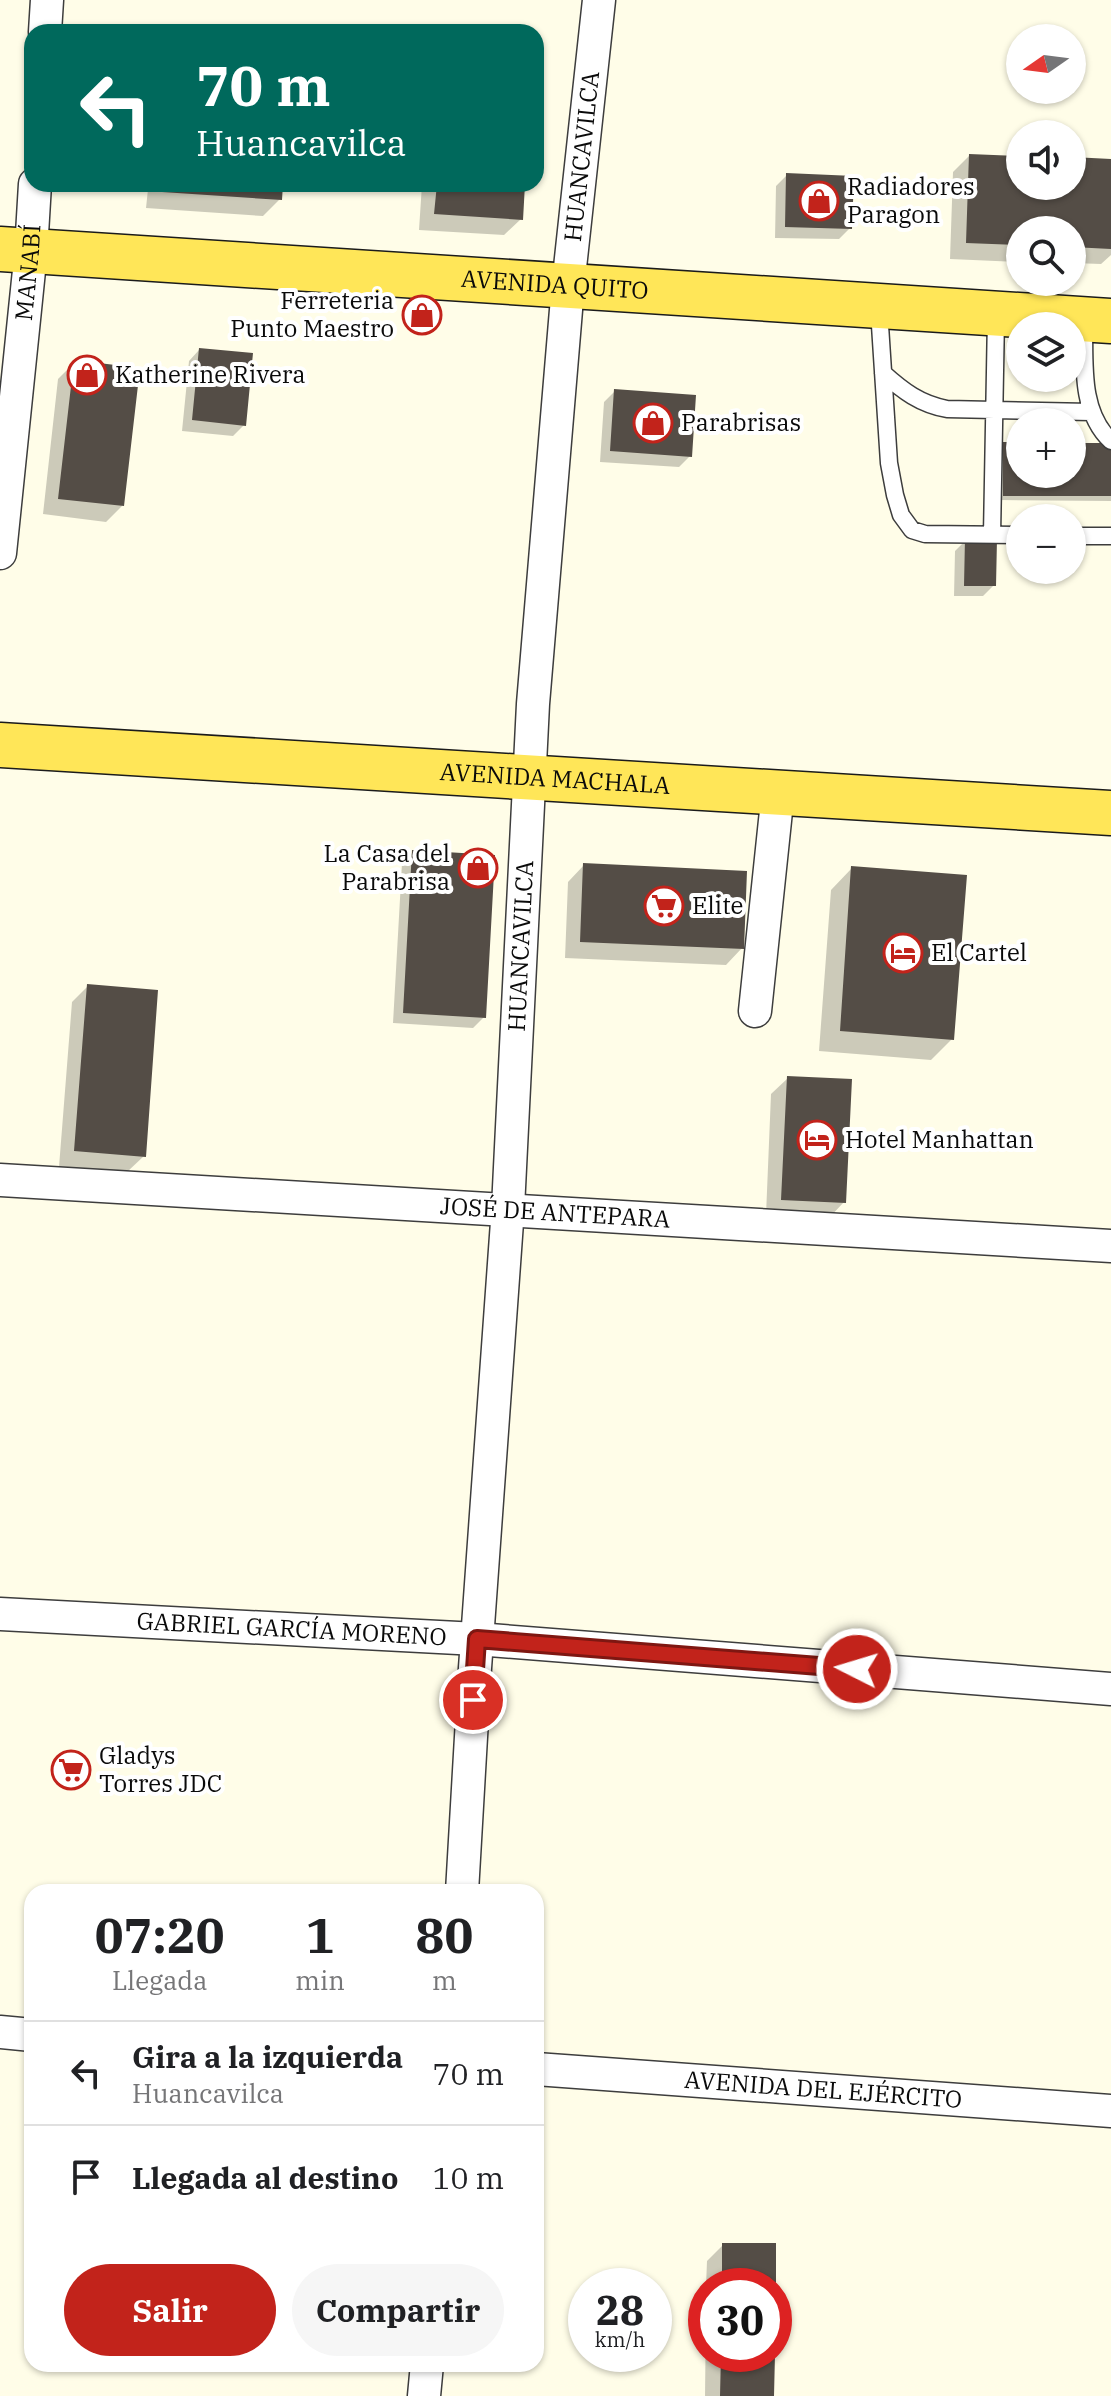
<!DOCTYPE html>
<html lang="es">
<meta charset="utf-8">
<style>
:root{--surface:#fff;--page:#f6f6f6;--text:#202124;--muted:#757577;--line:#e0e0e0;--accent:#c2231b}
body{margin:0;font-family:"IBM Plex Serif",serif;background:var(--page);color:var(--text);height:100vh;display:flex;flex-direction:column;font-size:30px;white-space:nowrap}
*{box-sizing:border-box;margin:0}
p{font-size:26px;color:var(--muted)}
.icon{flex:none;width:44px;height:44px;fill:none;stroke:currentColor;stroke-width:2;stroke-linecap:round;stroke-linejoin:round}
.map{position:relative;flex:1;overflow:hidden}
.details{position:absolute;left:24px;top:1884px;width:520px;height:488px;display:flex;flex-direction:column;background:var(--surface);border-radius:24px;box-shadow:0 2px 6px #0004}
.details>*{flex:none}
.top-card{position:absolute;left:24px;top:24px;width:520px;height:168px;border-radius:24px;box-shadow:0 2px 6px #0004;background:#00695c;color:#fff;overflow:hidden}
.needle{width:52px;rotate:256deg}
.tools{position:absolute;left:1006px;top:24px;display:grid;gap:16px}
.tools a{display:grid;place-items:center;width:80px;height:80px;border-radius:50%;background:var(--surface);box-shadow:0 2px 6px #0004;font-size:40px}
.speed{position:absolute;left:568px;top:2268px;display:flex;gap:16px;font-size:40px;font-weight:700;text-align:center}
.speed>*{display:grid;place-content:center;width:104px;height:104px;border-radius:50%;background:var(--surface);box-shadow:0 2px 6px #0004;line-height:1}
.speed small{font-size:20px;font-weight:400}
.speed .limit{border:12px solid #d22;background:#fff;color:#111}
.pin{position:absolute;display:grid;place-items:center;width:68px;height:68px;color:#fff;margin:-34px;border:4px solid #fff;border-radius:50%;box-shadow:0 2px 8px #0007}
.me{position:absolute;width:88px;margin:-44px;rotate:275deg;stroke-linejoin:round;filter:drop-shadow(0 0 6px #0008)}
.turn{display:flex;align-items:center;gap:28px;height:168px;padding:0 40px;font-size:36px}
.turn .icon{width:104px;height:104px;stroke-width:2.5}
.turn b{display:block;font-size:56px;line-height:68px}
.eta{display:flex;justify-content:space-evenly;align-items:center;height:136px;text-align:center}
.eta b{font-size:48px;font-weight:700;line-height:56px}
.action{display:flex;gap:16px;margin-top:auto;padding:16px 40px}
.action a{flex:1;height:92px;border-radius:48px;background:var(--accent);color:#fff;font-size:32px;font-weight:700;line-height:92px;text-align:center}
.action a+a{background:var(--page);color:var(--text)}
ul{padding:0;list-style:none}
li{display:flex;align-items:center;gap:24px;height:104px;padding:0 40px;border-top:2px solid var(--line)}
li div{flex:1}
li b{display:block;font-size:30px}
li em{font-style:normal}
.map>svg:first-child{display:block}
.shadow{fill:#0003}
.building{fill:#544d46}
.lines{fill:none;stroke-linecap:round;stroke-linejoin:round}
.lane-casing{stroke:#3d3d3d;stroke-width:19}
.street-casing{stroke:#3d3d3d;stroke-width:35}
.primary-casing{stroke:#1b1b1b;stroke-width:47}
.lane{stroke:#fff;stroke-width:16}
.street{stroke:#fff;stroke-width:32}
.primary{stroke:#ffe658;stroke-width:44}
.route-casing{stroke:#7e1712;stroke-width:20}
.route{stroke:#c2231b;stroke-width:14}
.labels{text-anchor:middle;stroke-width:8;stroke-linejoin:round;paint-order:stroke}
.street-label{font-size:24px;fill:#0a0a0a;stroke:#fff}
.poi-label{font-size:24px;fill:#0a0a0a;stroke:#fff;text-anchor:start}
</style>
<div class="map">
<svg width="1111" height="2396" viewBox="0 0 1111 2396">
<rect width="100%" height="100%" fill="#fffde8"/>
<path class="shadow" d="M969 156 1020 158V186H1072V159L1111 161V255L1101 264 1072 263V230H1020V262L950 259 953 172Z
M787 175 850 228 839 239 775 238 776 186Z
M84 184H281L280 199 263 216 146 208 148 189Z
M422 184H523L521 219 504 235 419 230Z
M199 350 244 425 233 436 182 431 189 361Z
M75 362 122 506 106 522 43 514 58 379Z
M615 391 690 456 679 467 600 462 604 402Z
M1004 444H1020V474H1072V445H1111V501L999 500V449Z
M966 540 994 585 983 596H954L955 551Z
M413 852 484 1017 473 1028 393 1023 402 863Z
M584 865 742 948 726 965 565 958 568 882Z
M852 868 952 1039 931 1060 819 1051 831 890Z
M88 986 144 1156 127 1172 59 1167 72 1002Z
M788 1078 844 1202 828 1219 766 1215 771 1094Z
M723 2245 774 2286H706L707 2261Z
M706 2310V2354H773L772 2396H705Z"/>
<path class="building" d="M969 154 1020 156V186H1072V157L1111 159V249L1072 247V230H1020V245L966 243Z
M786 173 854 176 852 229 785 227Z
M162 184H283L282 200 162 192Z
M437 184H525L523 220 434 214Z
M199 348 253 353 246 426 192 420Z
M74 360 140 368 124 506 58 499Z
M614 389 696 395 692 457 610 451Z
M1003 442H1020V474H1072V443H1111V496H1003Z
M965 538 997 539 996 586H964Z
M412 850 495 855 486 1018 403 1013Z
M583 863 747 871 744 949 580 942Z
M851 866 967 875 954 1040 840 1031Z
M87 984 158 990 146 1157 74 1151Z
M787 1076 852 1079 846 1203 781 1200Z
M722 2243H776V2286H722Z
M721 2354H775L774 2396H720Z"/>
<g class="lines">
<g class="lane-casing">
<path id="lane" d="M879 310 889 463 895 495 901 515 912 530 925 534 1020 535
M1084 321C1085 361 1079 411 1111 441
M883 373C903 391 920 404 947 409L1091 412
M992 535 996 317
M1072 536H1111"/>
</g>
<g class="street-casing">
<g id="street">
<path d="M45 32 47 0"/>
<path id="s1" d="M0 553 31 251 35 184"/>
<path d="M755 1011 778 792"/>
<path id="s2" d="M0 1180 1111 1246"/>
<path id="s3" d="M0 1614 477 1639 1111 1689"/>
<path id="s4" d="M462 1892 475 1668 508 1208 533 704 568 286 599 0"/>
<path d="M0 2032 32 2035"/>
<path id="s5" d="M536 2069 1111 2111"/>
<path d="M424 2396 427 2364"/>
</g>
</g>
<g class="primary-casing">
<g id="primary">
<path id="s6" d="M0 249 1111 321"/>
<path id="s7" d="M0 745 1111 813"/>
</g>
</g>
<use href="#lane" class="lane"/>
<use href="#street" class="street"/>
<use href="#primary" class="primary"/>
</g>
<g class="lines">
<g class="route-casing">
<path id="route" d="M473 1700 477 1639 857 1669"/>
</g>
<use href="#route" class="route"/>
</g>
<defs>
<g id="shop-ring" transform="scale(2)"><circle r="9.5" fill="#fff" stroke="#c2231b" stroke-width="1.5"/><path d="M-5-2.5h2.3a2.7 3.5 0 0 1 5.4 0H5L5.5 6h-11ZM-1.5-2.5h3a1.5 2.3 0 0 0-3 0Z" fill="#c2231b"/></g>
<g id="supermarket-ring" transform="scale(2)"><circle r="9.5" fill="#fff" stroke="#c2231b" stroke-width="1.5"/><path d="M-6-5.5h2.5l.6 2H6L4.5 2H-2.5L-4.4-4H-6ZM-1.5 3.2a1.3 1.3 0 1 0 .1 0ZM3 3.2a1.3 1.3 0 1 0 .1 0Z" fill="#c2231b"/></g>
<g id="hotel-ring" transform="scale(2)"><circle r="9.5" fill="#fff" stroke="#c2231b" stroke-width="1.5"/><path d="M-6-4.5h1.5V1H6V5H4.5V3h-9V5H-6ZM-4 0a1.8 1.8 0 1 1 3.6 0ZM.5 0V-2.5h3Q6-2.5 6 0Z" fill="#c2231b"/></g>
</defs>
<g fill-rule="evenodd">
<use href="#shop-ring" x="819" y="201"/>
<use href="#shop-ring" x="422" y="315"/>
<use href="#shop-ring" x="87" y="375"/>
<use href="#shop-ring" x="653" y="423"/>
<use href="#shop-ring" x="478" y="868"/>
<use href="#supermarket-ring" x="664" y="906"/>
<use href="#hotel-ring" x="903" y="953"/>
<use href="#hotel-ring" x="817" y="1140"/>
<use href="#supermarket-ring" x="71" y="1770"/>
</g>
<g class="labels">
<g class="street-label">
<text dy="8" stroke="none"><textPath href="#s4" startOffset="1740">HUANCAVILCA</textPath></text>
<text dy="8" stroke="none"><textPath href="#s1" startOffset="282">MANABÍ</textPath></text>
<text dy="8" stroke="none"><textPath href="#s6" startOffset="556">AVENIDA QUITO</textPath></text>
<text dy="8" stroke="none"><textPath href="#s7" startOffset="556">AVENIDA MACHALA</textPath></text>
<text dy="8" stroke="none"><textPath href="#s4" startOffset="948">HUANCAVILCA</textPath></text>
<text dy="8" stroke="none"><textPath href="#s2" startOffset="556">JOSÉ DE ANTEPARA</textPath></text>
<text dy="8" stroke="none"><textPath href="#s3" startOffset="292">GABRIEL GARCÍA MORENO</textPath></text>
<text dy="8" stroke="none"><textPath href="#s5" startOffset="288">AVENIDA DEL EJÉRCITO</textPath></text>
</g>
<g class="poi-label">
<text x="847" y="195">Radiadores<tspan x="847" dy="28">Paragon</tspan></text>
<text x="394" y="309" text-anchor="end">Ferreteria<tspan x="394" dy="28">Punto Maestro</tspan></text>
<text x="115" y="383">Katherine Rivera</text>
<text x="681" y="431">Parabrisas</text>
<text x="450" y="862" text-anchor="end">La Casa del<tspan x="450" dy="28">Parabrisa</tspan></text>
<text x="692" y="914">Elite</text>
<text x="931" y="961">El Cartel</text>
<text x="845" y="1148">Hotel Manhattan</text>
<text x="99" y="1764">Gladys<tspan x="99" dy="28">Torres JDC</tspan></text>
</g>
</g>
</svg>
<div class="tools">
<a><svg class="needle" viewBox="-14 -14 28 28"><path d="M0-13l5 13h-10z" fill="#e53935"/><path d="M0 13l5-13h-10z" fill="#757577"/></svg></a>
<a><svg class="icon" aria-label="sound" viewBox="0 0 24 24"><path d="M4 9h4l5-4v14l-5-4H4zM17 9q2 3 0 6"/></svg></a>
<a><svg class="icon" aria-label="search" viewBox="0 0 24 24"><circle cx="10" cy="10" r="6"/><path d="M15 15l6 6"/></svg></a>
<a><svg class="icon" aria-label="layers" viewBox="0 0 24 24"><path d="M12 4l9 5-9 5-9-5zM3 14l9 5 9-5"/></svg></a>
<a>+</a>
<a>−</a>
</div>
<div class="speed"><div>28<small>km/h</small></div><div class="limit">30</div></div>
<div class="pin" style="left:473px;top:1700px;background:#d93025"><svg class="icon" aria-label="arrive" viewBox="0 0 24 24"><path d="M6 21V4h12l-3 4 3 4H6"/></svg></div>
<svg class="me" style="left:857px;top:1669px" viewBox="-20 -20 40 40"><circle r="17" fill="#c2231b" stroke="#fff" stroke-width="3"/><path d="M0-11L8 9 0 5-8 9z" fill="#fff"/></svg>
<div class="top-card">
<div class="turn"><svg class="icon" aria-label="left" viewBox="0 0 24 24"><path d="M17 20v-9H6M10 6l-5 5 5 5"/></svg><div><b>70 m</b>Huancavilca</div></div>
</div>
<section class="details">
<div class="eta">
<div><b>07:20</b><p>Llegada</p></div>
<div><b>1</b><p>min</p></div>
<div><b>80</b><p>m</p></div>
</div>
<ul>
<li><svg class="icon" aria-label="left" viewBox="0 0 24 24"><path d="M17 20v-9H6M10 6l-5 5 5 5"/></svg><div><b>Gira a la izquierda</b><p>Huancavilca</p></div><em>70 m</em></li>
<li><svg class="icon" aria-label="arrive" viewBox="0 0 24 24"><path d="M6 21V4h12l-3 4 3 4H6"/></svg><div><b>Llegada al destino</b></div><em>10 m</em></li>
</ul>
<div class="action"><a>Salir</a><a>Compartir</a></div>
</section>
</div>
